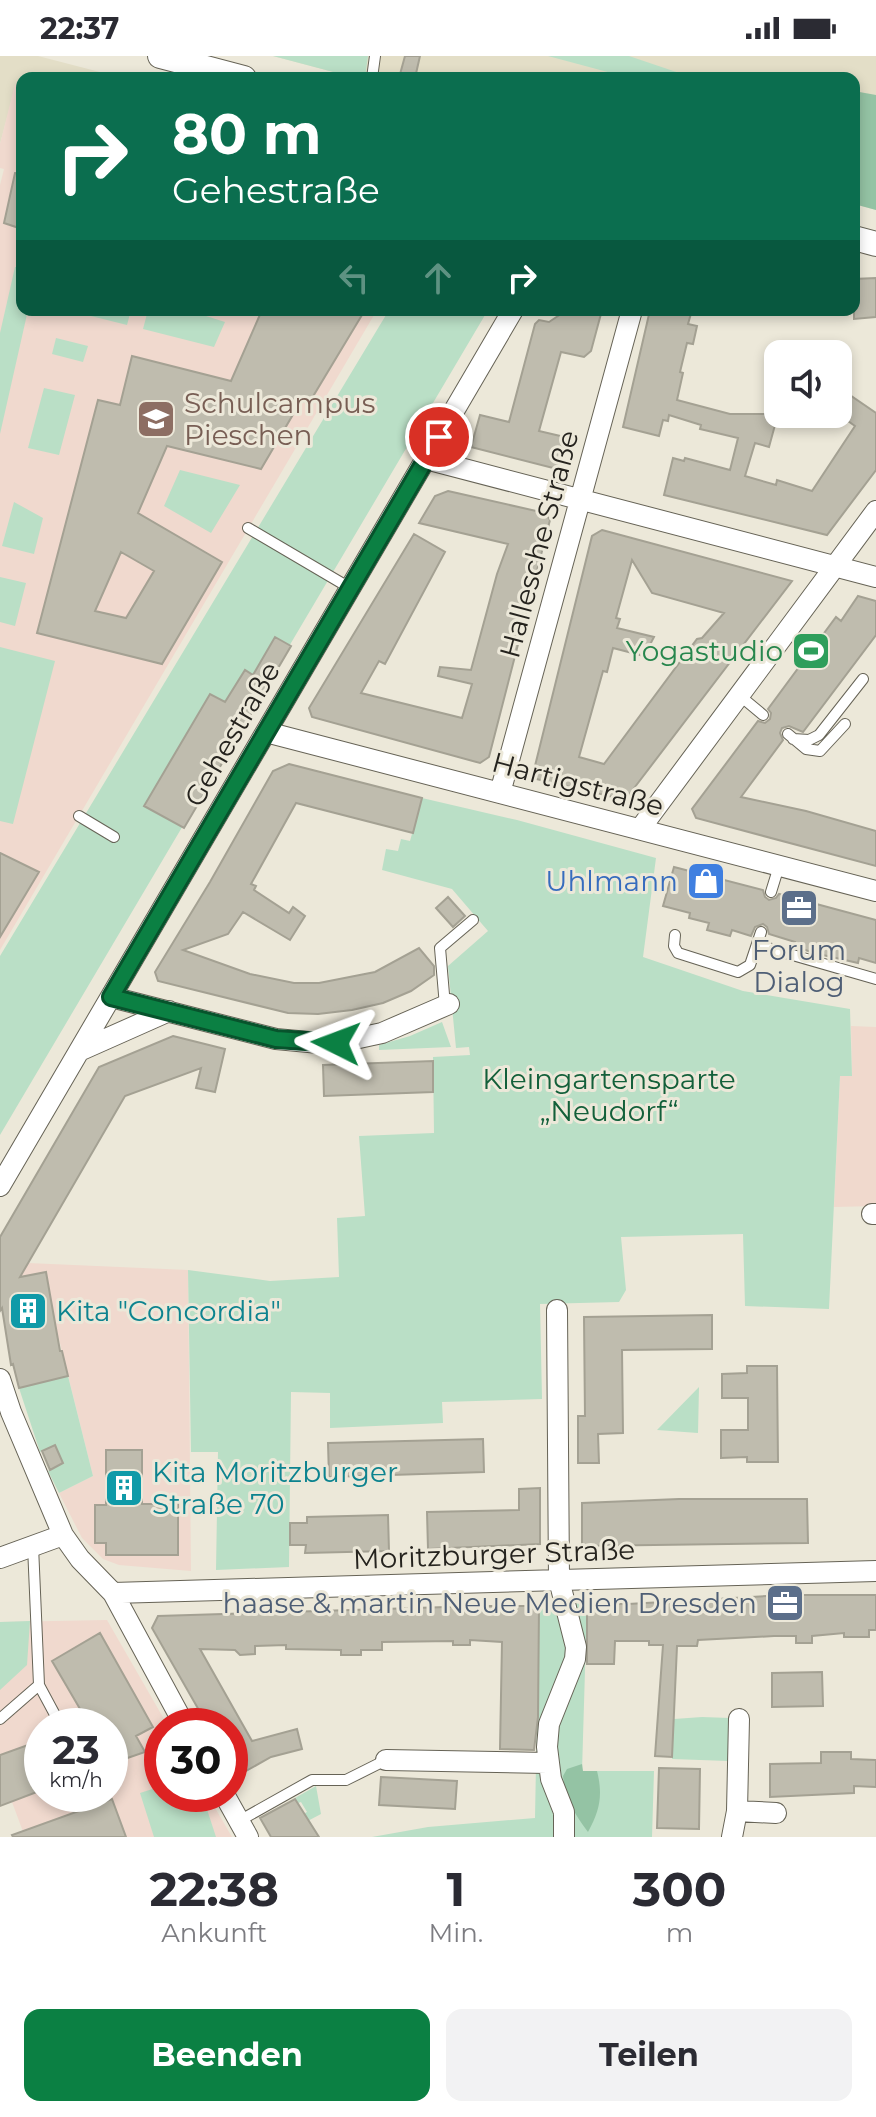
<!DOCTYPE html>
<html lang="de">
<meta charset="utf-8">
<style>
:root{--surface:#fff;--page:#f2f2f3;--text:#2b2b33;--muted:#7c7c81;--accent:#0b8043}
body{margin:0;font-family:Montserrat,sans-serif;background:var(--page);color:var(--text);height:100vh;display:flex;flex-direction:column;font-size:30px;white-space:nowrap}
*{box-sizing:border-box;margin:0}
p{font-size:26px;color:var(--muted)}
.icon{flex:none;width:44px;height:44px;fill:none;stroke:currentColor;stroke-width:2;stroke-linecap:round;stroke-linejoin:round}
.map{position:relative;height:1781px;overflow:hidden}
.sheet{display:flex;flex-direction:column;background:var(--surface);flex:1}
.sheet>*{flex:none}
.guide{position:absolute;left:16px;top:16px;width:844px;height:244px;border-radius:16px;box-shadow:0 4px 12px #0003;background:#0b6e4f;color:#fff;overflow:hidden}
.buttons{position:absolute;left:764px;top:284px;display:grid;gap:16px}
.buttons a{display:grid;place-items:center;width:88px;height:88px;border-radius:16px;background:var(--surface);box-shadow:0 4px 12px #0003;font-size:40px}
.speed{position:absolute;left:24px;top:1652px;display:flex;gap:16px;font-size:40px;font-weight:700;text-align:center}
.speed>*{display:grid;place-content:center;width:104px;height:104px;border-radius:50%;background:var(--surface);box-shadow:0 4px 12px #0003;line-height:1}
.speed small{font-size:20px;font-weight:400}
.speed .limit{border:12px solid #d22;background:#fff;color:#111}
.pin{position:absolute;display:grid;place-items:center;width:68px;height:68px;color:#fff;margin:-34px;border:4px solid #fff;border-radius:50%;box-shadow:0 2px 8px #0007}
.me{position:absolute;width:88px;margin:-44px;rotate:273deg;stroke-linejoin:round;filter:drop-shadow(0 0 6px #0008)}
.turn{display:flex;align-items:center;gap:28px;height:168px;padding:0 24px;font-size:36px}
.turn .icon{width:104px;height:104px;stroke-width:2.5}
.turn b{display:block;font-size:56px;line-height:68px}
.lanes{display:flex;align-items:center;height:76px;padding:0 24px;background:#0003;justify-content:center;gap:40px;direction:ltr}
.lanes .off{opacity:.35}
.eta{display:flex;justify-content:space-evenly;align-items:center;height:136px;text-align:center}
.eta b{font-size:48px;font-weight:700;line-height:56px}
.primary-button{display:flex;gap:16px;margin-top:auto;padding:16px 24px}
.primary-button a{flex:1;height:92px;border-radius:16px;background:var(--accent);color:#fff;font-size:32px;font-weight:700;line-height:92px;text-align:center}
.primary-button a+a{background:var(--page);color:var(--text)}
.status{display:flex;justify-content:space-between;align-items:center;height:56px;padding:0 40px;background:var(--surface);direction:ltr}
.status svg{height:22px;fill:currentColor}
.map>svg:first-child{display:block}
.commercial{fill:#f0d9cd}
.built{fill:#e3dec7}
.education{fill:#f0d9ce;fill-rule:evenodd}
.green{fill:#badfc6}
.forest{fill:#94c3a4}
.building{fill:#bfbcae;stroke:#a4a193;stroke-width:2;fill-rule:evenodd}
.lines{fill:none;stroke-linecap:round;stroke-linejoin:round}
.service-casing{stroke:#666356;stroke-width:12}
.minor-casing{stroke:#666356;stroke-width:22}
.tertiary-casing{stroke:#666356;stroke-width:26}
.service{stroke:#fff;stroke-width:10}
.minor{stroke:#fff;stroke-width:20}
.tertiary{stroke:#fff;stroke-width:24}
.route-casing{stroke:#07532c;stroke-width:20}
.route{stroke:#0b8043;stroke-width:14}
.labels{text-anchor:middle;stroke-width:6;stroke-linejoin:round;paint-order:stroke}
.education-label{font-size:28px;fill:#785e54;stroke:#ece8d9;text-anchor:start}
.street-label{font-size:28px;fill:#25231e;stroke:#ece8d9}
.leisure-label{font-size:28px;fill:#27864d;stroke:#ece8d9;text-anchor:end}
.shop-label{font-size:28px;fill:#366cbe;stroke:#ece8d9;text-anchor:end}
.service-label{font-size:28px;fill:#4e5e75;stroke:#ece8d9}
.park-label{font-size:28px;fill:#13603a;stroke:#ece8d9}
.culture-label{font-size:28px;fill:#0d838f;stroke:#ece8d9;text-anchor:start}
</style>
<div class="status"><b>22:37</b><svg viewBox="0 0 49 12"><path d="M0 12V9h3v3zM5 12V6h3v6zM10 12V3h3v9zM15 12V0h3v12zM26 1h20v11H26zM47 4h2v5h-2z"/></svg></div>
<div class="map">
<svg width="876" height="1781" viewBox="0 0 876 1781">
<rect width="100%" height="100%" fill="#ece8d9"/>
<path class="commercial" d="M851 970 876 971V1150L834 1151 840 1020 852 1019Z"/>
<path class="built" d="M0 0H38L123 22H22V29L16 28 0 88Z
M273 0H876V154L854 148V22H356Z"/>
<path class="education" d="M15 28 22 29V254H377L0 894V129L4 113 0 112V88Z
M28 1207 188 1214 191 1515 119 1509 103 1503 82 1482 59 1437 93 1420 59 1283 8 1295 0 1239V1209Z
M107 1564 168 1670H162V1738H207L232 1781H25L12 1746 0 1750V1566ZM42 1670H110V1738H42Z"/>
<path class="green" d="M273 0H368L365 21 356 22Z
M548 0H629L694 22H630Z
M20 206 22 207V254H28L0 378V277L15 211H19Z
M67 254H131L127 269Z
M148 254H187L225 266 214 291 143 273Z
M389 254H488L0 1079V900Z
M56 282 88 290 83 306 52 298Z
M44 332 75 339 59 399 28 392Z
M180 414 240 429 211 477 164 450Z
M14 446 43 462 34 498 2 490Z
M0 521 26 527 15 570 0 566Z
M0 591 55 605 13 768 0 765Z
M422 742 517 764 656 802 643 901 743 935 850 953 852 1020H840L829 1253 745 1250 743 1178 621 1181 626 1234 619 1246 540 1248 542 1343 442 1346 443 1367 330 1372V1337L291 1336 289 1511 216 1514 218 1396H191L188 1214 270 1225 339 1221 337 1162 365 1160 359 1080 434 1077 433 1001 470 999 469 991 456 992 448 910 488 875 452 833 382 814 386 793 398 795 401 783 410 785Z
M442 966 451 991 379 994V989L410 980Z
M68 1320 93 1420 59 1437 48 1415 63 1407 55 1389 40 1396 19 1332Z
M699 1331 698 1377 657 1374Z
M587 1547 582 1715H654L652 1781H372L428 1771 535 1762 539 1550Z
M30 1565 27 1609 0 1634V1566Z
M702 1661 730 1662 728 1705 672 1703 674 1663Z
M162 1730V1738H202L216 1781H154L140 1737Z
M316 1730 321 1758 302 1768 298 1761 307 1756 301 1746 298 1747 295 1742Z"/>
<path class="forest" d="M854 35 876 39V154L854 148Z
M582 1708 583 1715H597C603 1739 600 1754 588 1776 575 1759 565 1742 563 1720L567 1713Z"/>
<path class="building" d="M405 0H420L415 22H399Z
M15 117 22 118V173L4 167Z
M876 222V261L854 263V223Z
M262 254H365L309 347 301 345 261 413 167 390 138 457 222 506 162 608 37 577 98 344 120 349 132 300 231 325ZM121 496 154 515 126 562 95 555Z
M567 254H602L591 295 584 301 561 296 539 375 569 382 561 414 471 391 480 359 509 366 535 268 539 264 549 266Z
M650 254H692L688 268 697 270 693 288 687 287 680 316 683 317 677 344 730 358H778L769 391 755 387 745 420 776 429 777 424 812 435 855 370 838 358V331L876 357V414L827 479 664 439 673 402 684 405 685 402 730 414 738 382 700 373 701 369 669 359 668 365 663 364 659 380 623 371Z
M448 435 545 457 550 464 489 701 480 707 312 661 309 652 414 478 445 496 385 608 379 605 361 637 462 662 472 628 438 620 440 611 471 614 497 518 508 488 419 467 435 440Z
M602 474 792 525 625 744 532 722 592 480ZM632 504 652 537 724 557 702 582 697 583 604 708 579 701 603 615 607 616 613 592 644 600 654 581 617 572 620 563 616 562Z
M858 540 876 545V579L803 676 789 670 782 672 780 677 783 684 741 741 806 755 876 775V810L696 762 692 753 758 665 765 667 770 663 771 657 768 653 836 561 841 565Z
M275 581 291 590 184 772 144 750 210 638 225 646 245 614 253 619Z
M289 708 422 742 413 777 296 747 251 828 256 830 254 834 289 857 293 851 305 860 290 884 243 856 228 878 183 894 250 918 294 927H319L375 916 419 892 434 910V919L411 935 383 947 352 954 318 958 288 957 158 925 155 916 210 826 273 715Z
M0 797 39 816 0 881Z
M674 811 763 834 765 841 769 844 776 842 779 838 876 864V907L859 902 858 907 814 897 794 890 795 886 769 878 767 871 763 868 755 871 751 880 732 874 730 880 707 874 709 867 689 862 690 857 663 850Z
M448 841 465 860 453 871 436 852Z
M173 980 225 993 215 1036 196 1032 201 1012 125 1040 20 1221 46 1216 60 1295H62L68 1320 19 1332 13 1308 11 1309 2 1252 0 1255V1181L99 1011Z
M433 1005V1036L324 1040 323 1009Z
M712 1259V1293L622 1294 623 1377 598 1378 599 1407H578V1360H585L584 1261Z
M747 1310H777L778 1406H747V1401L721 1402V1374H748V1342H722V1318L747 1317Z
M483 1383 484 1416 329 1421 328 1387Z
M55 1389 63 1407 50 1414 42 1395Z
M106 1394H142V1448H178V1499H106V1487H95V1449H106Z
M540 1432V1488L428 1493 427 1456 519 1454V1433Z
M679 1443H807L808 1487 582 1490V1447Z
M388 1459 389 1495 305 1497 306 1489H290V1467H307V1461Z
M784 1539H876V1574H869V1581H844V1577L812 1580V1587H796V1580H774L698 1584 697 1590H677L672 1701 655 1700 663 1589H649V1585H615L614 1608H587V1547L628 1548Z
M479 1550H539L538 1661 534 1694 500 1693 502 1586 470 1584V1589H453V1585L382 1586V1594H361V1599H341V1594L286 1593V1589L255 1590V1598L240 1599 235 1594 200 1593 252 1685 297 1673 302 1693 271 1701 237 1720 230 1708V1670H208L152 1572 158 1560Z
M100 1577 153 1671 136 1680 145 1696 110 1708V1670H90L52 1605Z
M822 1616 823 1650 772 1651V1617Z
M42 1684V1734L0 1750V1699Z
M821 1696H851V1703L876 1704V1731L854 1730V1737L770 1741V1708L821 1707Z
M659 1712 700 1713 699 1773 657 1772Z
M381 1721 457 1725 455 1753 379 1749Z
M112 1743 126 1781H13L12 1779Z
M295 1743 319 1781H271L260 1762Z"/>
<g class="lines">
<g class="service-casing">
<path id="service" d="M372 22 375 0
M248 472 350 532
M739 639 763 659
M788 678 806 693 820 695 845 668
M793 683 809 684 819 679 863 623
M79 760 114 781
M771 836 779 810
M675 879 674 890 678 897 738 916 750 909 761 876
M758 889 876 923
M445 950 440 892 473 864
M39 1629 61 1670
M0 1663 39 1629 33 1490
M239 1765 312 1724H346L386 1704"/>
</g>
<g class="minor-casing">
<path id="minor" d="M426 403 876 521
M266 676 876 835
M500 737 632 254
M640 773 876 455
M111 941 276 983 319 987H336L382 977 449 948
M79 995 169 955
M0 1130 513 254
M872 1158H876
M557 1254 559 1524 576 1591 575 1603 549 1668 547 1691 551 1723 564 1756V1781
M0 1323 11 1356 63 1479 80 1503 113 1537 185 1670
M0 1502 63 1479
M113 1537 876 1515
M386 1704 547 1707
M224 1738 248 1781
M737 1755 776 1757
M732 1781 737 1755 739 1663"/>
</g>
<g class="tertiary-casing">
<path id="tertiary" d="M160 0 244 22
M854 182 876 188"/>
</g>
<use href="#service" class="service"/>
<use href="#minor" class="minor"/>
<use href="#tertiary" class="tertiary"/>
</g>
<g class="lines">
<g class="route-casing">
<path id="route" d="M336 987 276 983 111 941 439 381"/>
</g>
<use href="#route" class="route"/>
</g>
<defs>
<g id="school-square" transform="scale(2)"><rect x="-9" y="-9" width="18" height="18" rx="4" fill="#8d6e63" stroke="#ece8d9"/><path d="M0-5L7-2L0 1L-7-2ZM-4 1L0 2.5L4 1V4Q0 6-4 4Z" fill="#fff"/></g>
<g id="stadium-square" transform="scale(2)"><rect x="-9" y="-9" width="18" height="18" rx="4" fill="#2e9e5b" stroke="#ece8d9"/><path d="M0-5a6.5 5 0 1 0 0 10a6.5 5 0 1 0 0-10ZM-3.5-1.8h7v3.6h-7Z" fill="#fff"/></g>
<g id="shop-square" transform="scale(2)"><rect x="-9" y="-9" width="18" height="18" rx="4" fill="#3f7fe0" stroke="#ece8d9"/><path d="M-5-2.5h2.3a2.7 3.5 0 0 1 5.4 0H5L5.5 6h-11ZM-1.5-2.5h3a1.5 2.3 0 0 0-3 0Z" fill="#fff"/></g>
<g id="office-square" transform="scale(2)"><rect x="-9" y="-9" width="18" height="18" rx="4" fill="#5c6f8a" stroke="#ece8d9"/><path d="M-6-3h4V-5.5h4V-3h4V5H-6ZM-1-4.5V-3h2v-1.5ZM-6 0V1H6V0Z" fill="#fff"/></g>
<g id="building-square" transform="scale(2)"><rect x="-9" y="-9" width="18" height="18" rx="4" fill="#0f9aa8" stroke="#ece8d9"/><path d="M-4-6H4V6H1V3H-1V6H-4ZM-2.5-4.3h1.7v1.8h-1.7ZM.8-4.3h1.7v1.8H.8ZM-2.5-1h1.7V.8h-1.7ZM.8-1h1.7V.8H.8Z" fill="#fff"/></g>
</defs>
<g fill-rule="evenodd">
<use href="#school-square" x="156" y="363"/>
<use href="#stadium-square" x="811" y="595"/>
<use href="#shop-square" x="706" y="825"/>
<use href="#office-square" x="799" y="852"/>
<use href="#building-square" x="28" y="1255"/>
<use href="#building-square" x="124" y="1432"/>
<use href="#office-square" x="785" y="1547"/>
</g>
<g class="labels">
<g class="education-label">
<text x="184" y="357">Schulcampus<tspan x="184" dy="32">Pieschen</tspan></text>
</g>
<g class="street-label">
<text transform="translate(539 488) rotate(-75)" y="10">Hallesche Straße</text>
<text transform="translate(232 678) rotate(-60)" y="10">Gehestraße</text>
<text transform="translate(578 728) rotate(15)" y="10">Hartigstraße</text>
<text transform="translate(494 1498) rotate(-2)" y="10">Moritzburger Straße</text>
</g>
<g class="leisure-label">
<text x="783" y="605">Yogastudio</text>
</g>
<g class="shop-label">
<text x="678" y="835">Uhlmann</text>
</g>
<g class="service-label">
<text x="799" y="904">Forum<tspan x="799" dy="32">Dialog</tspan></text>
<text x="757" y="1557" text-anchor="end">haase &amp; martin Neue Medien Dresden</text>
</g>
<g class="park-label">
<text x="609" y="1033">Kleingartensparte<tspan x="609" dy="32">„Neudorf“</tspan></text>
</g>
<g class="culture-label">
<text x="56" y="1265">Kita "Concordia"</text>
<text x="152" y="1426">Kita Moritzburger<tspan x="152" dy="32">Straße 70</tspan></text>
</g>
</g>
</svg>
<div class="buttons">
<a><svg class="icon" aria-label="sound" viewBox="0 0 24 24"><path d="M4 9h4l5-4v14l-5-4H4zM17 9q2 3 0 6"/></svg></a>
</div>
<div class="speed"><div>23<small>km/h</small></div><div class="limit">30</div></div>
<div class="pin" style="left:439px;top:381px;background:#d93025"><svg class="icon" aria-label="arrive" viewBox="0 0 24 24"><path d="M6 21V4h12l-3 4 3 4H6"/></svg></div>
<svg class="me" style="left:336px;top:987px" viewBox="-20 -20 40 40"><path d="M0-17L14 15 0 8-14 15z" fill="#0b8043" stroke="#fff" stroke-width="4"/></svg>
<div class="guide">
<div class="turn"><svg class="icon" aria-label="right" viewBox="0 0 24 24"><path d="M7 20v-9h11M14 6l5 5-5 5"/></svg><div><b>80 m</b>Gehestraße</div></div>
<div class="lanes"><svg class="icon off" aria-label="left" viewBox="0 0 24 24"><path d="M17 20v-9H6M10 6l-5 5 5 5"/></svg><svg class="icon off" aria-label="ahead" viewBox="0 0 24 24"><path d="M12 20V5M6 11l6-6 6 6"/></svg><svg class="icon" aria-label="right" viewBox="0 0 24 24"><path d="M7 20v-9h11M14 6l5 5-5 5"/></svg></div>
</div>
</div>
<section class="sheet">
<div class="eta">
<div><b>22:38</b><p>Ankunft</p></div>
<div><b>1</b><p>Min.</p></div>
<div><b>300</b><p>m</p></div>
</div>
<div class="primary-button"><a>Beenden</a><a>Teilen</a></div>
</section>
